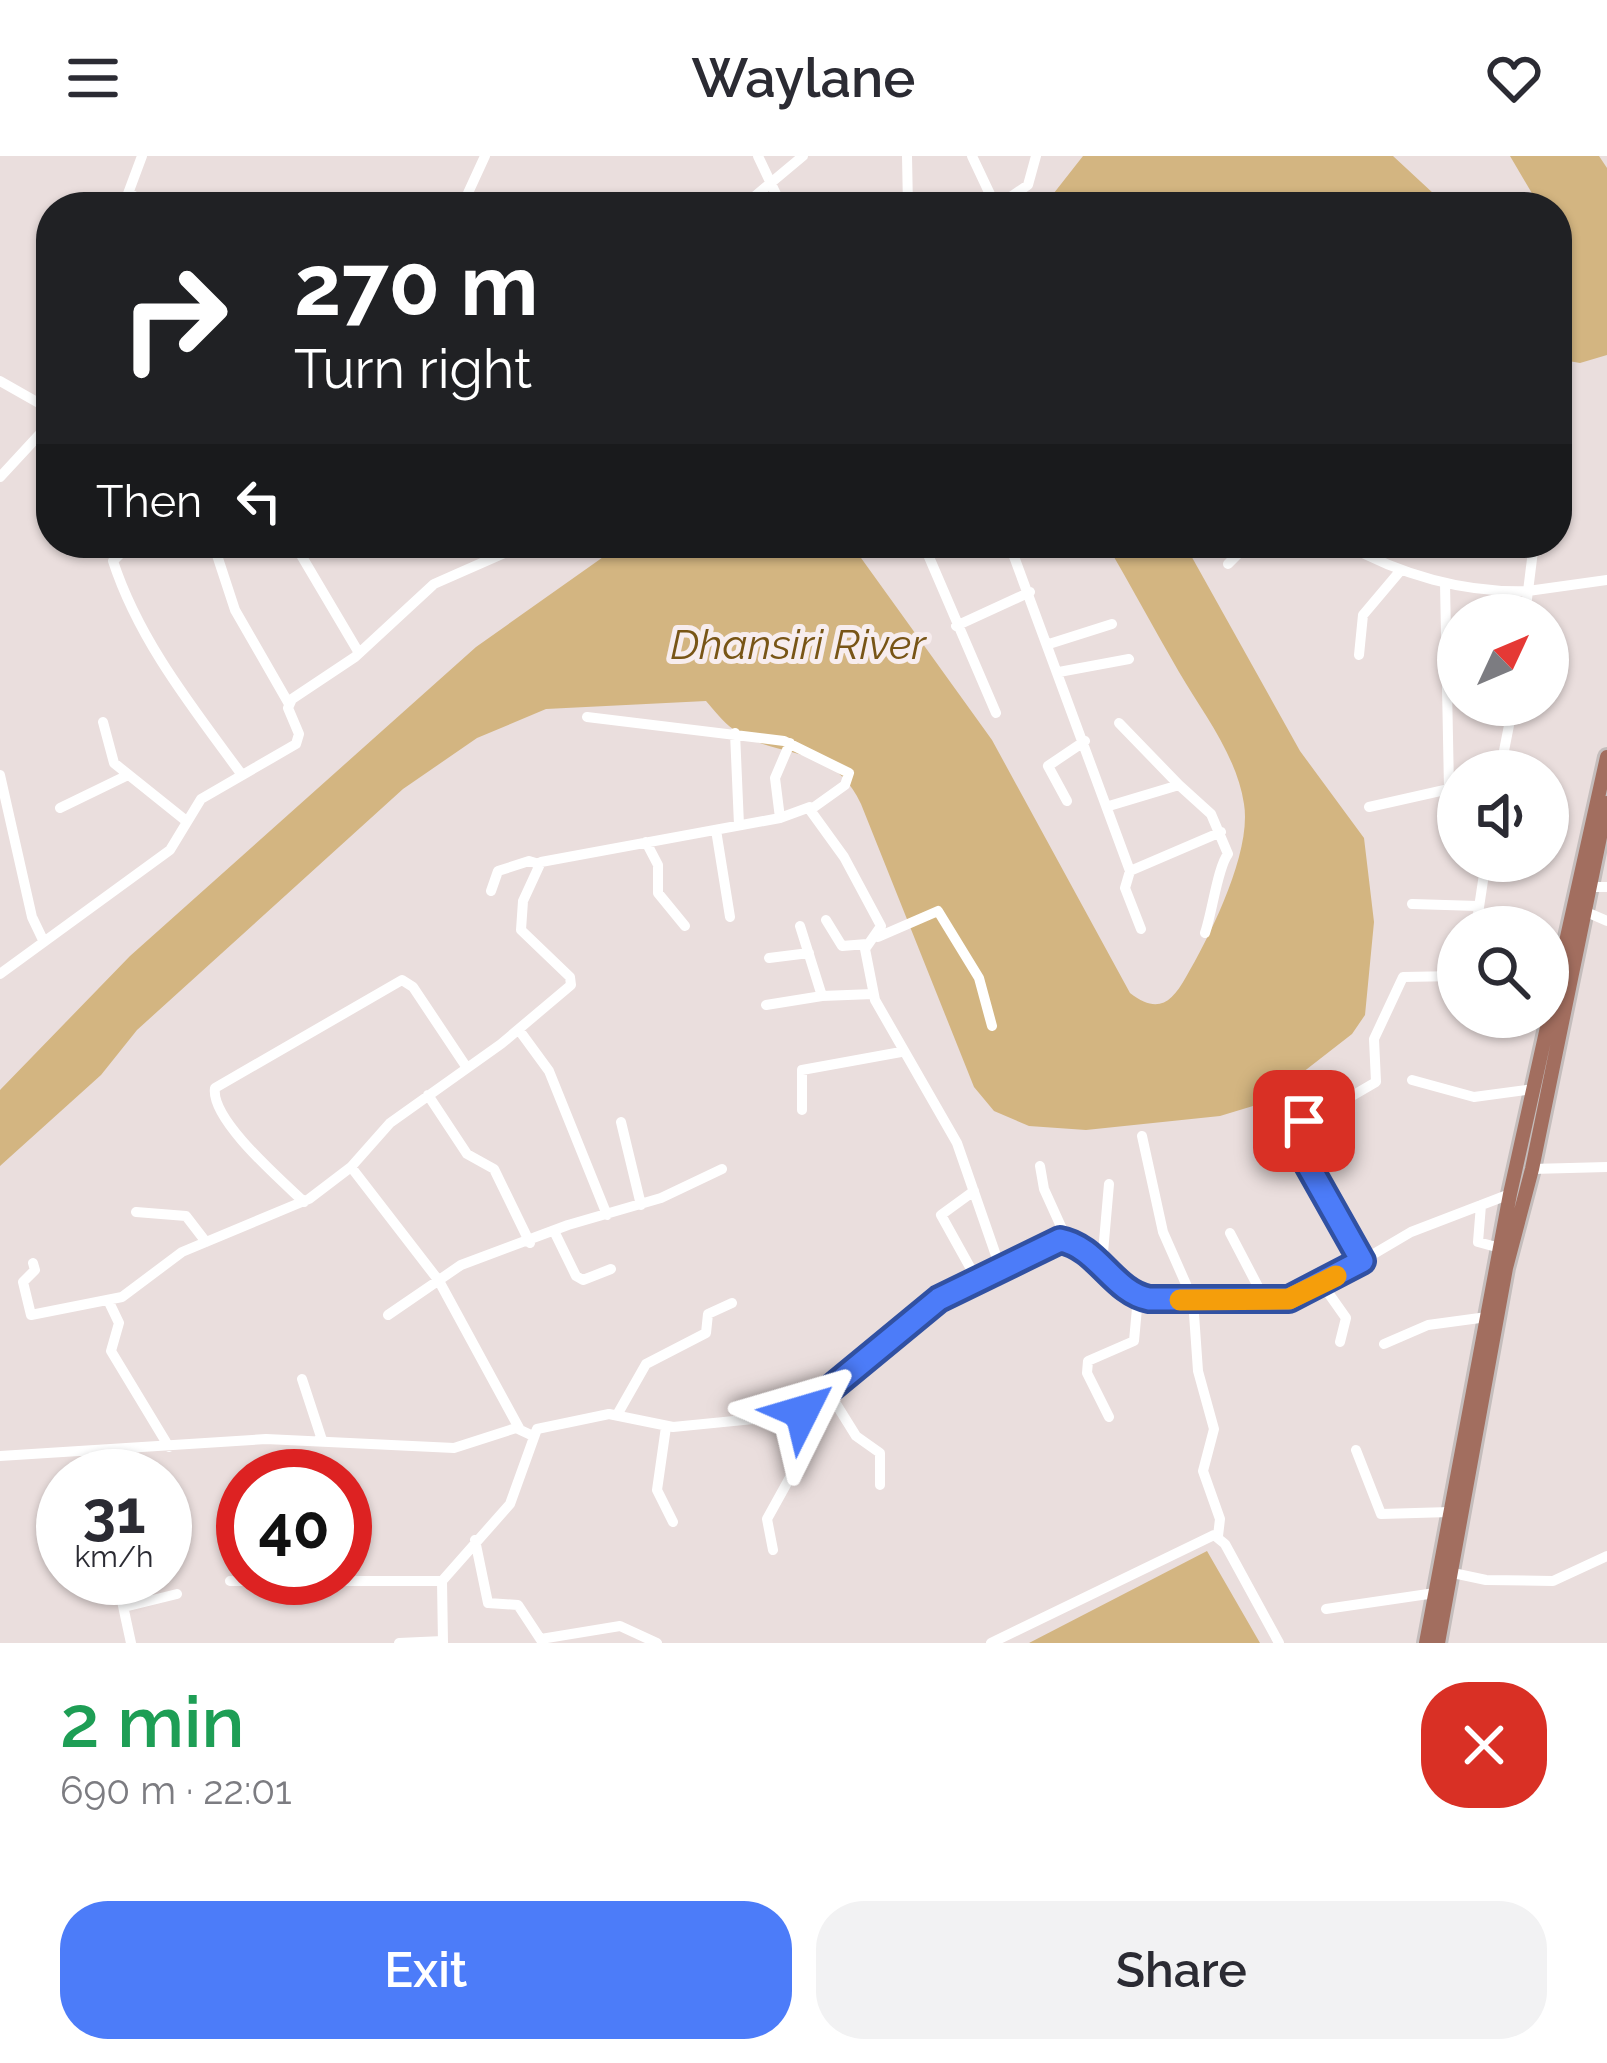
<!DOCTYPE html>
<meta charset="utf-8">
<style>
:root{--surface:#fff;--page:#f2f2f3;--text:#2b2b33;--muted:#7c7c81;--accent:#4c7cf9}
body{margin:0;font-family:Raleway,sans-serif;background:var(--page);color:var(--text);height:100vh;display:flex;flex-direction:column;font-size:45px;white-space:nowrap}
*{box-sizing:border-box;margin:0}
p{font-size:39px;color:var(--muted)}
.icon{flex:none;width:66px;height:66px;fill:none;stroke:currentColor;stroke-width:2;stroke-linecap:round;stroke-linejoin:round}
.map{position:relative;height:1487px;overflow:hidden}
.sheet{display:flex;flex-direction:column;background:var(--surface);flex:1}
.sheet>*{flex:none}
.hud{position:absolute;left:36px;top:36px;width:1536px;height:366px;border-radius:48px;box-shadow:0 3px 9px #0004;background:#202124;color:#fff;overflow:hidden}
.needle{width:78px;rotate:46deg}
.buttons{position:absolute;left:1437px;top:438px;display:grid;gap:24px}
.buttons a{display:grid;place-items:center;width:132px;height:132px;border-radius:50%;background:var(--surface);box-shadow:0 3px 9px #0004;font-size:60px}
.speed{position:absolute;left:36px;top:1293px;display:flex;gap:24px;font-size:60px;font-weight:700;text-align:center}
.speed>*{display:grid;place-content:center;width:156px;height:156px;border-radius:50%;background:var(--surface);box-shadow:0 3px 9px #0004;line-height:1}
.speed small{font-size:30px;font-weight:400}
.speed .limit{border:18px solid #d22;background:#fff;color:#111}
.pin{position:absolute;display:grid;place-items:center;width:102px;height:102px;color:#fff;margin:-51px;border-radius:24px;box-shadow:0 6px 18px #0006}
.me{position:absolute;width:132px;margin:-66px;rotate:50deg;stroke-linejoin:round;filter:drop-shadow(0 0 9px #0008)}
.turn{display:flex;align-items:center;gap:42px;height:252px;padding:0 60px;font-size:54px}
.turn .icon{width:156px;height:156px;stroke-width:2.5}
.turn b{display:block;font-size:84px;line-height:102px}
.then{display:flex;align-items:center;height:114px;padding:0 60px;background:#0003;gap:24px;font-size:45px}
.round{display:grid;place-items:center;flex:none;width:126px;height:126px;border-radius:48px;background:var(--page)}
.summary{display:flex;align-items:center;justify-content:space-between;height:204px;padding:0 60px}
h1{font-size:72px;font-weight:600;line-height:90px;color:#1e9e55}
.primary-button{display:flex;gap:24px;margin-top:auto;padding:24px 60px}
.primary-button a{flex:1;height:138px;border-radius:48px;background:var(--accent);color:#fff;font-size:48px;font-weight:600;line-height:138px;text-align:center}
.primary-button a+a{background:var(--page);color:var(--text)}
header{display:flex;justify-content:space-between;align-items:center;height:156px;padding:0 60px;background:var(--surface);font-size:54px;font-weight:600}
.map>svg:first-child{display:block}
.water{fill:#d3b581}
.lines{fill:none;stroke-linecap:round;stroke-linejoin:round}
.major-casing{stroke:#c4bdbc;stroke-width:20}
.minor{stroke:#fff;stroke-width:10}
.major{stroke:#a26e5f;stroke-width:14}
.route-casing{stroke:#3151a2;stroke-width:30}
.route{stroke:#4c7cf9;stroke-width:21}
.slow{stroke:#f59e0b;stroke-width:21}
.labels{text-anchor:middle;stroke-width:10;stroke-linejoin:round;paint-order:stroke}
.water-label{font-size:42px;font-style:italic;fill:#785516;stroke:#f7edee}
</style>
<header><svg class="icon" aria-label="menu" viewBox="0 0 24 24"><path d="M4 6h16M4 12h16M4 18h16"/></svg>Waylane<svg class="icon" aria-label="heart" viewBox="0 0 24 24"><path d="M12 20l-8-8c-3-5 5-10 8-4 3-6 11-1 8 4z"/></svg></header>
<div class="map">
<svg width="1607" height="1487" viewBox="0 0 1607 1487">
<rect width="100%" height="100%" fill="#eadedd"/>
<path class="water" d="M1083 0H1393L1448 51 1334 46 1324 51H1043Z
M1510 0H1599L1607 12V199L1580 207 1557 203V124L1571 107 1557 79V51H1540Z
M623 387 851 388 992 584 1130 837C1157 858 1171 848 1186 821 1210 780 1252 696 1244 648 1237 600 1203 557 1179 516 1154 473 1131 430 1106 387H1184L1300 595 1364 682 1374 766 1365 859 1352 878 1289 927 1253 950 1220 960 1086 974 1029 970 994 955 974 931 861 648C832 585 776 605 733 573 723 566 714 554 706 545L546 553 477 582 403 633 137 874 101 919 0 1010V934L130 800 476 491Z
M1207 1395 1260 1487H1029Z"/>
<g class="lines">
<g class="major-casing">
<path id="major" d="M1426 1487 1510 1038 1607 601
M1438 1487 1506 1112 1532 1013 1607 647"/>
</g>
<path class="minor" d="M758 0 782 51
M907 0 908 51
M972 0 996 51
M129 37 152 51
M123 51 142 0
M468 51V37L485 0
M742 51 803 0
M996 51 1028 29 1036 0
M0 225 51 254
M0 321 51 266
M131 387 113 405C139 485 193 552 242 619
M213 387 235 454 289 548
M923 387 996 557
M1009 387 1130 715
M1344 387C1400 419 1464 437 1528 435L1534 387
M301 399 359 497
M1228 408 1249 387
M1525 459 1528 435 1607 424
M956 470 1030 436
M1049 488 1112 468
M1359 499 1363 459 1401 414
M1059 516 1129 503
M587 561 784 585 849 617 845 629 810 654 844 701 881 770 865 793 875 844 957 987 1000 1111
M103 566 114 607 185 664
M1119 567 1179 629
M735 577 739 669
M1500 615 1513 549
M0 619 32 761 43 784
M1067 645 1048 610 1085 585
M1109 650 1179 629 1211 658 1228 698C1218 710 1212 757 1205 777
M1369 651 1449 633 1445 427
M60 652 128 619
M780 662 775 622 790 587
M716 674 730 761
M646 686 658 709V737L685 770
M1587 731H1607
M491 735 498 715 529 705 539 708
M1412 748 1478 750
M1584 755 1607 765
M826 764 842 790 867 788
M800 770 822 840 873 838
M1476 771 1486 705
M1141 773 1125 732 1130 715 1221 676
M878 781 938 755 979 822 992 870
M769 802 809 797
M0 818 170 694 201 643 296 588 299 578 288 552 292 543 355 501 434 428 527 387
M766 849 822 840
M519 874 549 915 607 1059
M1412 924 1474 941 1534 933
M428 939 467 998 494 1013 530 1087
M802 954V914L901 896
M621 966 641 1049
M1142 980 1163 1076 1193 1144 1198 1215 1214 1273 1203 1315 1220 1363 1218 1380
M1040 1010 1044 1033 1068 1086
M351 1011 439 1125 519 1272
M1532 1013 1607 1011
M974 1035 941 1059 976 1122
M304 1046C281 1024 210 963 215 932L402 824 413 831 467 912
M1481 1049 1478 1086 1500 1092
M136 1056 186 1060 206 1086
M554 1075 576 1120 583 1124 611 1113
M1230 1077 1265 1144
M1362 1105 1303 1005 1297 972 1376 926 1374 883 1403 821 1458 820
M33 1107 35 1114 23 1126 31 1159 122 1141 182 1096 309 1043 351 1011 390 967 501 888 571 829 570 821 521 774 523 745 541 706 780 662 810 651
M1102 1108 1109 1028
M1322 1128 1346 1162 1340 1186
M108 1144 119 1167 111 1195 169 1291
M388 1159 461 1109 568 1069 661 1042 722 1013
M1384 1188 1428 1169 1487 1161
M302 1223 322 1284
M828 1235 856 1280 880 1297V1329
M617 1259 646 1208 706 1177 708 1158 732 1147
M1109 1261 1087 1217 1088 1205 1134 1185 1138 1141
M666 1271 657 1334 673 1366
M1356 1294 1381 1358 1450 1356
M90 1295 95 1320
M0 1300 266 1283 454 1292 516 1272 531 1279
M475 1384 488 1447 518 1449 543 1487
M773 1394 767 1363 793 1316 779 1262
M47 1396 63 1394
M165 1415 170 1414
M1453 1417 1486 1424 1553 1425 1607 1400
M117 1422 131 1487
M118 1424 142 1422
M230 1425H442
M124 1451 177 1438
M1326 1453 1435 1437
M541 1483 620 1470 657 1487
M399 1487 443 1485
M443 1487 442 1425 510 1348 537 1273 609 1258 673 1271 794 1259 939 1143 1060 1085 1088 1095 1138 1141 1273 1144 1304 1139 1411 1076 1510 1038
M991 1487 1214 1379 1225 1388 1279 1487"/>
<use href="#major" class="major"/>
</g>
<g class="lines">
<g class="route-casing">
<path id="route" d="M802 1256 939 1143 1060 1084C1098 1091 1113 1136 1149 1143H1289L1362 1105 1295 986 1304 965"/>
</g>
<use href="#route" class="route"/>
<path class="slow" d="M1180 1144 1289 1143 1336 1120"/>
</g>
<g class="labels">
<g class="water-label">
<text x="798" y="503">Dhansiri River</text>
</g>
</g>
</svg>
<div class="buttons">
<a><svg class="needle" viewBox="-14 -14 28 28"><path d="M0-13l5 13h-10z" fill="#e53935"/><path d="M0 13l5-13h-10z" fill="#7c7c81"/></svg></a>
<a><svg class="icon" aria-label="sound" viewBox="0 0 24 24"><path d="M4 9h4l5-4v14l-5-4H4zM17 9q2 3 0 6"/></svg></a>
<a><svg class="icon" aria-label="search" viewBox="0 0 24 24"><circle cx="10" cy="10" r="6"/><path d="M15 15l6 6"/></svg></a>
</div>
<div class="speed"><div>31<small>km/h</small></div><div class="limit">40</div></div>
<div class="pin" style="left:1304px;top:965px;background:#d93025"><svg class="icon" aria-label="arrive" viewBox="0 0 24 24"><path d="M6 21V4h12l-3 4 3 4H6"/></svg></div>
<svg class="me" style="left:802px;top:1256px" viewBox="-20 -20 40 40"><path d="M0-17L14 15 0 8-14 15z" fill="#4c7cf9" stroke="#fff" stroke-width="4"/></svg>
<div class="hud">
<div class="turn"><svg class="icon" aria-label="right" viewBox="0 0 24 24"><path d="M7 20v-9h11M14 6l5 5-5 5"/></svg><div><b>270 m</b>Turn right</div></div>
<div class="then">Then<svg class="icon" aria-label="left" viewBox="0 0 24 24"><path d="M17 20v-9H6M10 6l-5 5 5 5"/></svg></div>
</div>
</div>
<section class="sheet">
<div class="summary"><div><h1>2 min</h1><p>690 m · 22:01</p></div><a class="round" style="background:#d93025;color:#fff"><svg class="icon" aria-label="close" viewBox="0 0 24 24"><path d="M6 6l12 12M18 6L6 18"/></svg></a></div>
<div class="primary-button"><a>Exit</a><a>Share</a></div>
</section>
